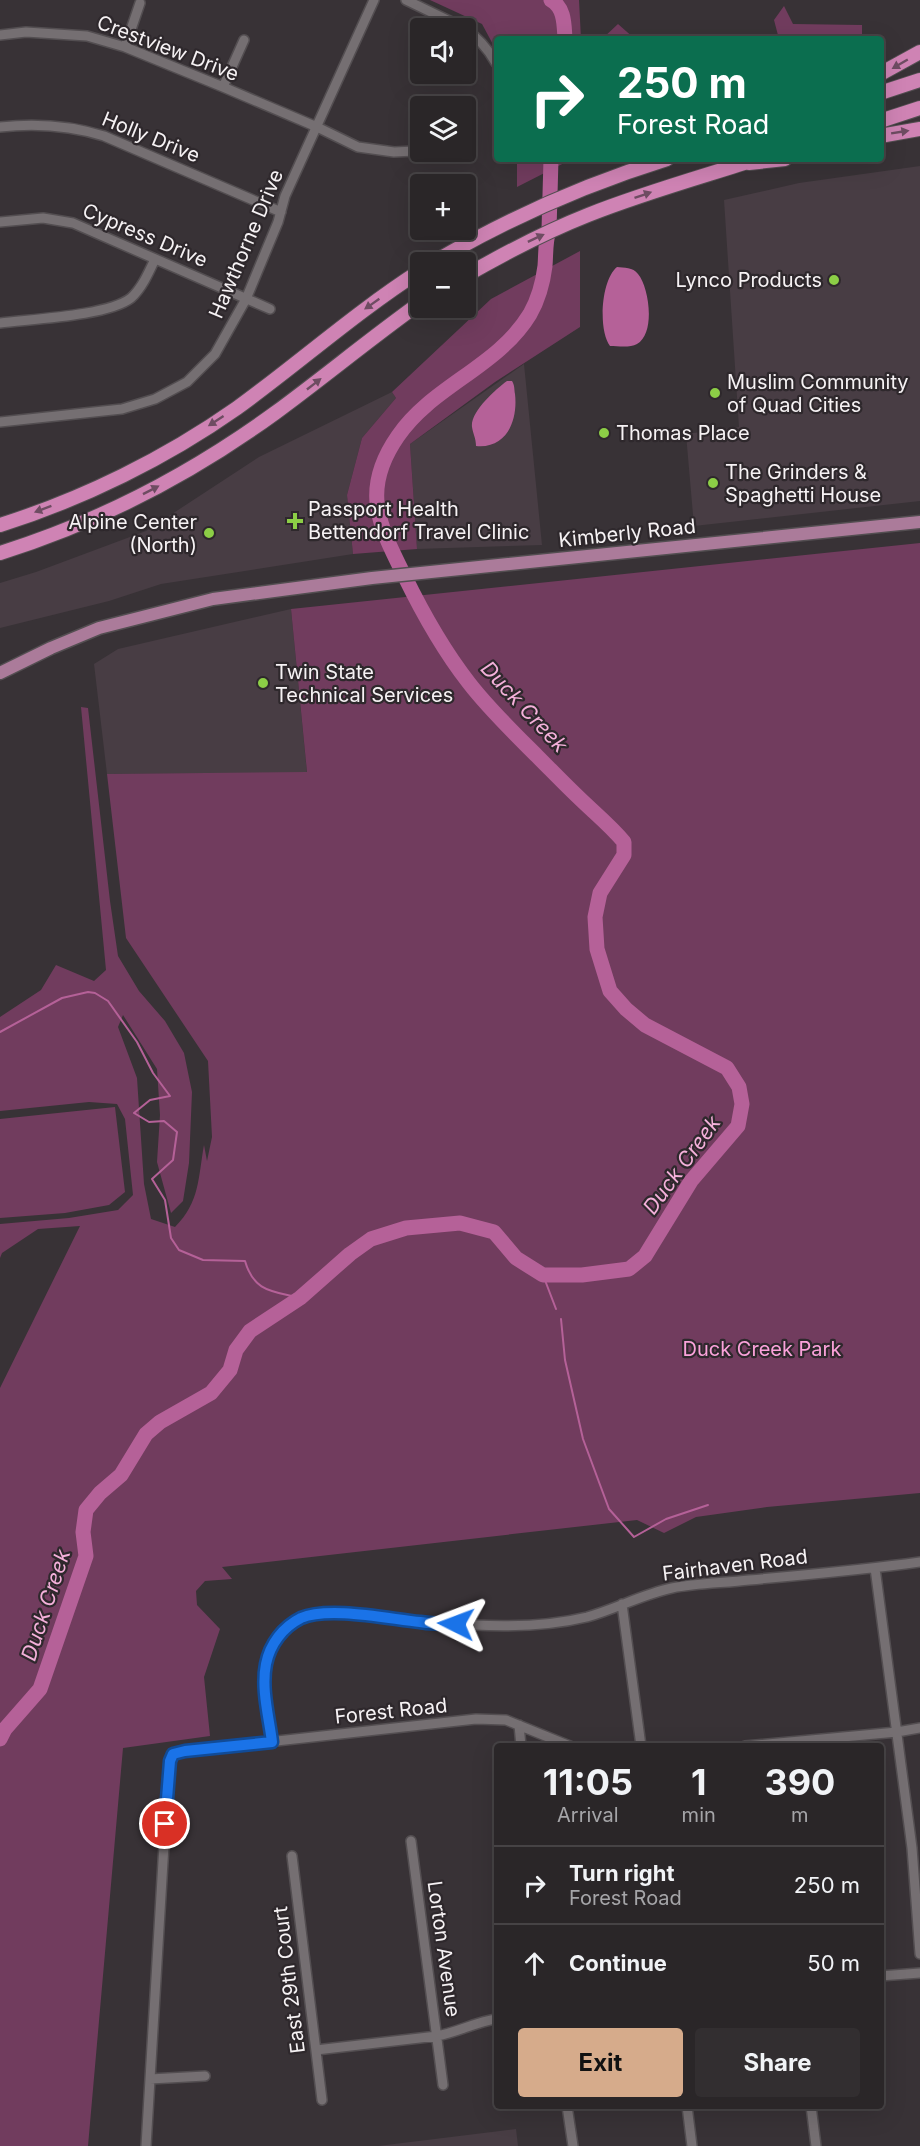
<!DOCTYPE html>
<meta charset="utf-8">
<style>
:root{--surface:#2a2628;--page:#322e30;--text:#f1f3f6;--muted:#a5a5a8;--line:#464345;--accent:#d6ab8b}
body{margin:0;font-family:Inter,sans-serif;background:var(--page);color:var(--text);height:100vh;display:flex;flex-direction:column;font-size:22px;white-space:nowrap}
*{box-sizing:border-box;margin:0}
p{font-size:20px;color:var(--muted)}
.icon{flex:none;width:33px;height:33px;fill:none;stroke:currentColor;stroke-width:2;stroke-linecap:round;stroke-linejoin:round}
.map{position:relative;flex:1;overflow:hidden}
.drawer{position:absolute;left:494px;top:1743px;width:390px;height:366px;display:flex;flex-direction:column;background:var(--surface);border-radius:6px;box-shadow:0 6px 24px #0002,0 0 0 2px var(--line)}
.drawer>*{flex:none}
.hud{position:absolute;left:494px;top:36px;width:390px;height:126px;border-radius:6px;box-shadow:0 6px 24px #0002,0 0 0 2px var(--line);background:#0b6e4f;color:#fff;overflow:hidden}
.buttons{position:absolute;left:410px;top:18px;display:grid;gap:12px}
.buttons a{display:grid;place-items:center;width:66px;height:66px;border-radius:6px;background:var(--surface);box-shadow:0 6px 24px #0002,0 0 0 2px var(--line);font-size:30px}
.pin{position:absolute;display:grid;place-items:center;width:51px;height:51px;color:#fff;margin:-26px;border:3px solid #fff;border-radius:50%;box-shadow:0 2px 6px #0007}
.me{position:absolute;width:66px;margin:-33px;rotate:273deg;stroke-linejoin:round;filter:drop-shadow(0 0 4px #0008)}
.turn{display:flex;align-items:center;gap:21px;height:126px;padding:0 24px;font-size:27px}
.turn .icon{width:78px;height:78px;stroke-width:2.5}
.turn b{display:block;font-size:42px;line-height:51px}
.eta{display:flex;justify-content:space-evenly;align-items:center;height:102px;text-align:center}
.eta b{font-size:36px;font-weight:700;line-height:42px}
.button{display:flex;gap:12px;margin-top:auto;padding:12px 24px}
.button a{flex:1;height:69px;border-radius:6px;background:var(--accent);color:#111;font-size:24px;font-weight:700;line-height:69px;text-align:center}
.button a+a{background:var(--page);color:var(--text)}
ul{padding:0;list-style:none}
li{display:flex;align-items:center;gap:18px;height:78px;padding:0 24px;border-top:2px solid var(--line)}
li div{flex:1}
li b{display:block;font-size:22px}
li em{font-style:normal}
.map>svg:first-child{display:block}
.built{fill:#483d44}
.green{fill:#713c5e}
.water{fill:#b56198}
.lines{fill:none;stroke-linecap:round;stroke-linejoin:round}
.stream{stroke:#b56198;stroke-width:2}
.river{stroke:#b56198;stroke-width:15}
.minor-casing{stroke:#534e51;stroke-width:12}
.major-casing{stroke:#534e51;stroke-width:15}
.highway-casing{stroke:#534e51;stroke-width:16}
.minor{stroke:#756f72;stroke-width:9}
.major{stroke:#ab7b9a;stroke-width:12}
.highway{stroke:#cf83b4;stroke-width:14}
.oneway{fill:#6e4c62}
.route-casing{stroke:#114b97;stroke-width:15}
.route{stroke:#1a73e8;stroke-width:10}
.poi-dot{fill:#8cce46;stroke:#2e282c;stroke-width:2}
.labels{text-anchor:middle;stroke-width:4.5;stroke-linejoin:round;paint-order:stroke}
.street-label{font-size:20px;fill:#f6f2f4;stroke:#2e282c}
.poi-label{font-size:20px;fill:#f6f2f4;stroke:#2e282c;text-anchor:start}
.park-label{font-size:20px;fill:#fba2db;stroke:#2e282c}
.water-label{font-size:21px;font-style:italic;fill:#f4b0da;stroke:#2e282c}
</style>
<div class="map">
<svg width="920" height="2146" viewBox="0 0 920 2146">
<rect width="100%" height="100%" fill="#383236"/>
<path class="built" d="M920 166V501L694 526 686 434 739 427 724 200 799 183Z
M524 364 542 545 417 549 410 444Z
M392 392 396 398 362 438 347 495 353 554 161 584 109 601 0 628V583L36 572 146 531 259 457Z
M291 609 307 773 107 774 94 664 118 649Z
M516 2129 518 2146H378Z"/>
<path class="green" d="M430 0H579L581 39H496V50L482 24Z
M784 6 793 24 862 25V39H779L774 20Z
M618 24 635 39H602Z
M517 159H572L517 187Z
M580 251V327L495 382 410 444 417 549 353 554 347 495 362 438 396 398 392 392 491 299Z
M920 543V1493L767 1507 696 1517 664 1533 637 1520 222 1567 232 1579 205 1581 196 1591 197 1605 220 1629 204 1677 210 1736 123 1748 88 2146H0V1388L80 1226 38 1229 2 1253 0 1258V1224L69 1218 118 1210 133 1195 125 1119 117 1104 89 1102 0 1111V1017L41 990 56 965 94 981 106 970 81 707 88 708 110 901 118 956 139 991 165 1021 184 1053 192 1092 189 1163 183 1201 171 1213 157 1162 160 1115 157 1069 123 1015 118 1027 137 1078 144 1184 151 1219 175 1227C200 1202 198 1178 204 1145L207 1161 212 1137 208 1061 126 938 107 774 307 772 291 609Z
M115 1107 125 1192 109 1205 65 1213 0 1218V1119Z"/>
<path class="water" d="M617 267C624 268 633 267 638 274 649 287 656 333 637 344 630 348 618 346 610 346 598 330 601 280 617 267Z
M507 381H512C515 386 514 389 515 394 518 420 507 449 476 446 476 438 473 434 472 427 470 412 496 389 507 381Z"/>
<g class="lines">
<path class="stream" d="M0 1032 62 998 88 992 95 993 108 1001 137 1042 153 1073 170 1096 150 1100 134 1113 149 1122 164 1121 177 1132 173 1160 152 1179 165 1200 171 1238 179 1250 203 1260 245 1261C254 1292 272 1291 300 1298
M543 1275 556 1309
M561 1319 565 1360 583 1439 609 1509 634 1537 666 1519 708 1505"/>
<path class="river" d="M551 0C565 8 564 25 565 39
M0 1739 5 1729 40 1689 86 1556 83 1532 86 1510 100 1493 121 1475 146 1434 160 1422 211 1393 230 1370 236 1350 250 1331 300 1298 350 1254 371 1239 406 1228 460 1223 494 1232 516 1258 543 1275H582L629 1269 645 1256 691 1181 738 1126 742 1104 739 1087 727 1068 645 1025 626 1009 610 991 597 949 595 917 600 893 624 855V842C614 830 604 821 592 810 573 793 555 774 537 756 514 733 489 709 469 683 444 651 422 612 404 575 378 523 361 489 398 436 432 386 498 367 530 314 538 300 543 282 545 266 546 254 545 242 549 230L551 159"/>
<g class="minor-casing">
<path id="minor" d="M406 0 464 28
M465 29C479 38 488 49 496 63
M0 35 26 32 87 36 125 47 223 87 317 127 358 147 394 152 415 151
M125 47 140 3
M223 87 244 40
M0 127C36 123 69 125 104 136L281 212
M0 222 43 218 73 223 270 309
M0 323C31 319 108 316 131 298 142 288 149 272 155 259
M0 422 122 409 155 399 187 382 215 354 246 299 278 222 285 196 374 0
M875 1568 912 1848 920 1954
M622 1604 641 1746
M519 1725 521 1746
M272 1742C267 1707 254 1657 284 1629 315 1600 382 1618 420 1622 438 1624 456 1625 474 1625 512 1627 550 1626 587 1617 616 1609 643 1594 672 1588 697 1583 724 1583 749 1580 806 1575 863 1570 920 1562
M745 1746 897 1732 920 1728
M411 1841 443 2085
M292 1856 322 2100
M880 1976 920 1973
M316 2050 437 2036C458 2032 476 2022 496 2019
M150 2079 205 2076
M567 2106 573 2146
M687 2106 692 2146
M811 2106 816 2146
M146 2146 169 1761 173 1754 185 1751 476 1719 506 1720 570 1746"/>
</g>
<g class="major-casing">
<path id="major" d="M0 673 51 648 99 628 213 599 372 578 920 522"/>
</g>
<g class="highway-casing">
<path id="highway" d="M880 74 920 52
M880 93 920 80
M880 121 920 108
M880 136 920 129
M749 163 785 159
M434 262C509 218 583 185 667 159
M465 276C505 253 545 232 588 215 643 193 701 177 757 159
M0 525C83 499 166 458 237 408 299 363 356 312 420 271
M0 553C99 522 191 474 275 413 324 377 371 338 420 303"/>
</g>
<use href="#minor" class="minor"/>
<use href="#major" class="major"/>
<use href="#highway" class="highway"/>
</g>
<defs><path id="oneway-solid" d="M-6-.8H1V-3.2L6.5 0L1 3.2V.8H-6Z" transform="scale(1.5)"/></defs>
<g class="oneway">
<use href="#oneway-solid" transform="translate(900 64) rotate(150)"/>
<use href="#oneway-solid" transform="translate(900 132) rotate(-9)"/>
<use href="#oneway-solid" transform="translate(643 195) rotate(-19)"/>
<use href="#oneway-solid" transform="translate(536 238) rotate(-25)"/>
<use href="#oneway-solid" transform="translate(372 304) rotate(145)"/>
<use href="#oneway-solid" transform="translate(314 384) rotate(-38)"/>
<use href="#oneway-solid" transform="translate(216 421) rotate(147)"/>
<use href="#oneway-solid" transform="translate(151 490) rotate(-27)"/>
<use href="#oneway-solid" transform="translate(43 509) rotate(159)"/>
</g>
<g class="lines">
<g class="route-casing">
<path id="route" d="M165 1824 170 1761 173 1754 185 1751 272 1742C269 1717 261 1689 266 1664 270 1644 283 1627 301 1618 329 1606 389 1619 420 1622 432 1624 444 1624 456 1624"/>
</g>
<use href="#route" class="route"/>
</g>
<g class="poi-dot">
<circle cx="834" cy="280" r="6"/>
<circle cx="715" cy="393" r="6"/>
<circle cx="604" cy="433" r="6"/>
<circle cx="713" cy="483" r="6"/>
<path d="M292 512h6v6h6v6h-6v6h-6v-6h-6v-6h6z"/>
<circle cx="209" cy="533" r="6"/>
<circle cx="263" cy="683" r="6"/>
</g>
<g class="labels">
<g class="street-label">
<text transform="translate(168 48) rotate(21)" y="7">Crestview Drive</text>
<text transform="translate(151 137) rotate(22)" y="7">Holly Drive</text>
<text transform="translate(145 235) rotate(23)" y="7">Cypress Drive</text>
<text transform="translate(246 244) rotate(-67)" y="7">Hawthorne Drive</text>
<text transform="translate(627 533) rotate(-6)" y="7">Kimberly Road</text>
<text transform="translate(735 1565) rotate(-7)" y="7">Fairhaven Road</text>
<text transform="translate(391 1711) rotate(-6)" y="7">Forest Road</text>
<text transform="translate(444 1949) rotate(82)" y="7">Lorton Avenue</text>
<text transform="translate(289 1980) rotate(-97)" y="7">East 29th Court</text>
</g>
<g class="poi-label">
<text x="822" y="287" text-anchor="end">Lynco Products</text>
<text x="727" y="389">Muslim Community<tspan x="727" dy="23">of Quad Cities</tspan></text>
<text x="616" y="440">Thomas Place</text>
<text x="725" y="479">The Grinders &amp;<tspan x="725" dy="23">Spaghetti House</tspan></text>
<text x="308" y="516">Passport Health<tspan x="308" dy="23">Bettendorf Travel Clinic</tspan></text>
<text x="197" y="529" text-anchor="end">Alpine Center<tspan x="197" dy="23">(North)</tspan></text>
<text x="275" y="679">Twin State<tspan x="275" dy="23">Technical Services</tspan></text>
</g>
<g class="park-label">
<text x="762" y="1356">Duck Creek Park</text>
</g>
<g class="water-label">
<text transform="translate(524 707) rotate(47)" y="7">Duck Creek</text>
<text transform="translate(682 1165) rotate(-54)" y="7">Duck Creek</text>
<text transform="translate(46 1605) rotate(-72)" y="7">Duck Creek</text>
</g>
</g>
</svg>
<div class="buttons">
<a><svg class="icon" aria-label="sound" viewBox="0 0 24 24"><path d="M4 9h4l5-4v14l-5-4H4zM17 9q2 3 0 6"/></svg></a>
<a><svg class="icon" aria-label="layers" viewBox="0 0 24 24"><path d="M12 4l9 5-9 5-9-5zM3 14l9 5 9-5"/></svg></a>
<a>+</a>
<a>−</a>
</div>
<div class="pin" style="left:165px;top:1824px;background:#d93025"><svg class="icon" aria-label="arrive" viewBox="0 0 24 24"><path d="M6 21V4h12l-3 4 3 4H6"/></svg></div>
<svg class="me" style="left:456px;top:1624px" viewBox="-20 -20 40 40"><path d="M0-17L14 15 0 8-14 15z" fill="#1a73e8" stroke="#fff" stroke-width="4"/></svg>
<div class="hud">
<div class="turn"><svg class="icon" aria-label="right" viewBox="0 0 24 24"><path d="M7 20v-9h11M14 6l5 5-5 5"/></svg><div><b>250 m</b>Forest Road</div></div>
</div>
<section class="drawer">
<div class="eta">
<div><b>11:05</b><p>Arrival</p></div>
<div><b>1</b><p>min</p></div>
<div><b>390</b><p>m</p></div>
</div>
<ul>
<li><svg class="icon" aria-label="right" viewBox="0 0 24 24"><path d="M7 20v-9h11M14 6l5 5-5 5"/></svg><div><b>Turn right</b><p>Forest Road</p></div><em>250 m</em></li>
<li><svg class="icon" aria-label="ahead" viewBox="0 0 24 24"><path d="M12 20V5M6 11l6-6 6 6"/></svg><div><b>Continue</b></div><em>50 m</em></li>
</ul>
<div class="button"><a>Exit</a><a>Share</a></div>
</section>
</div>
